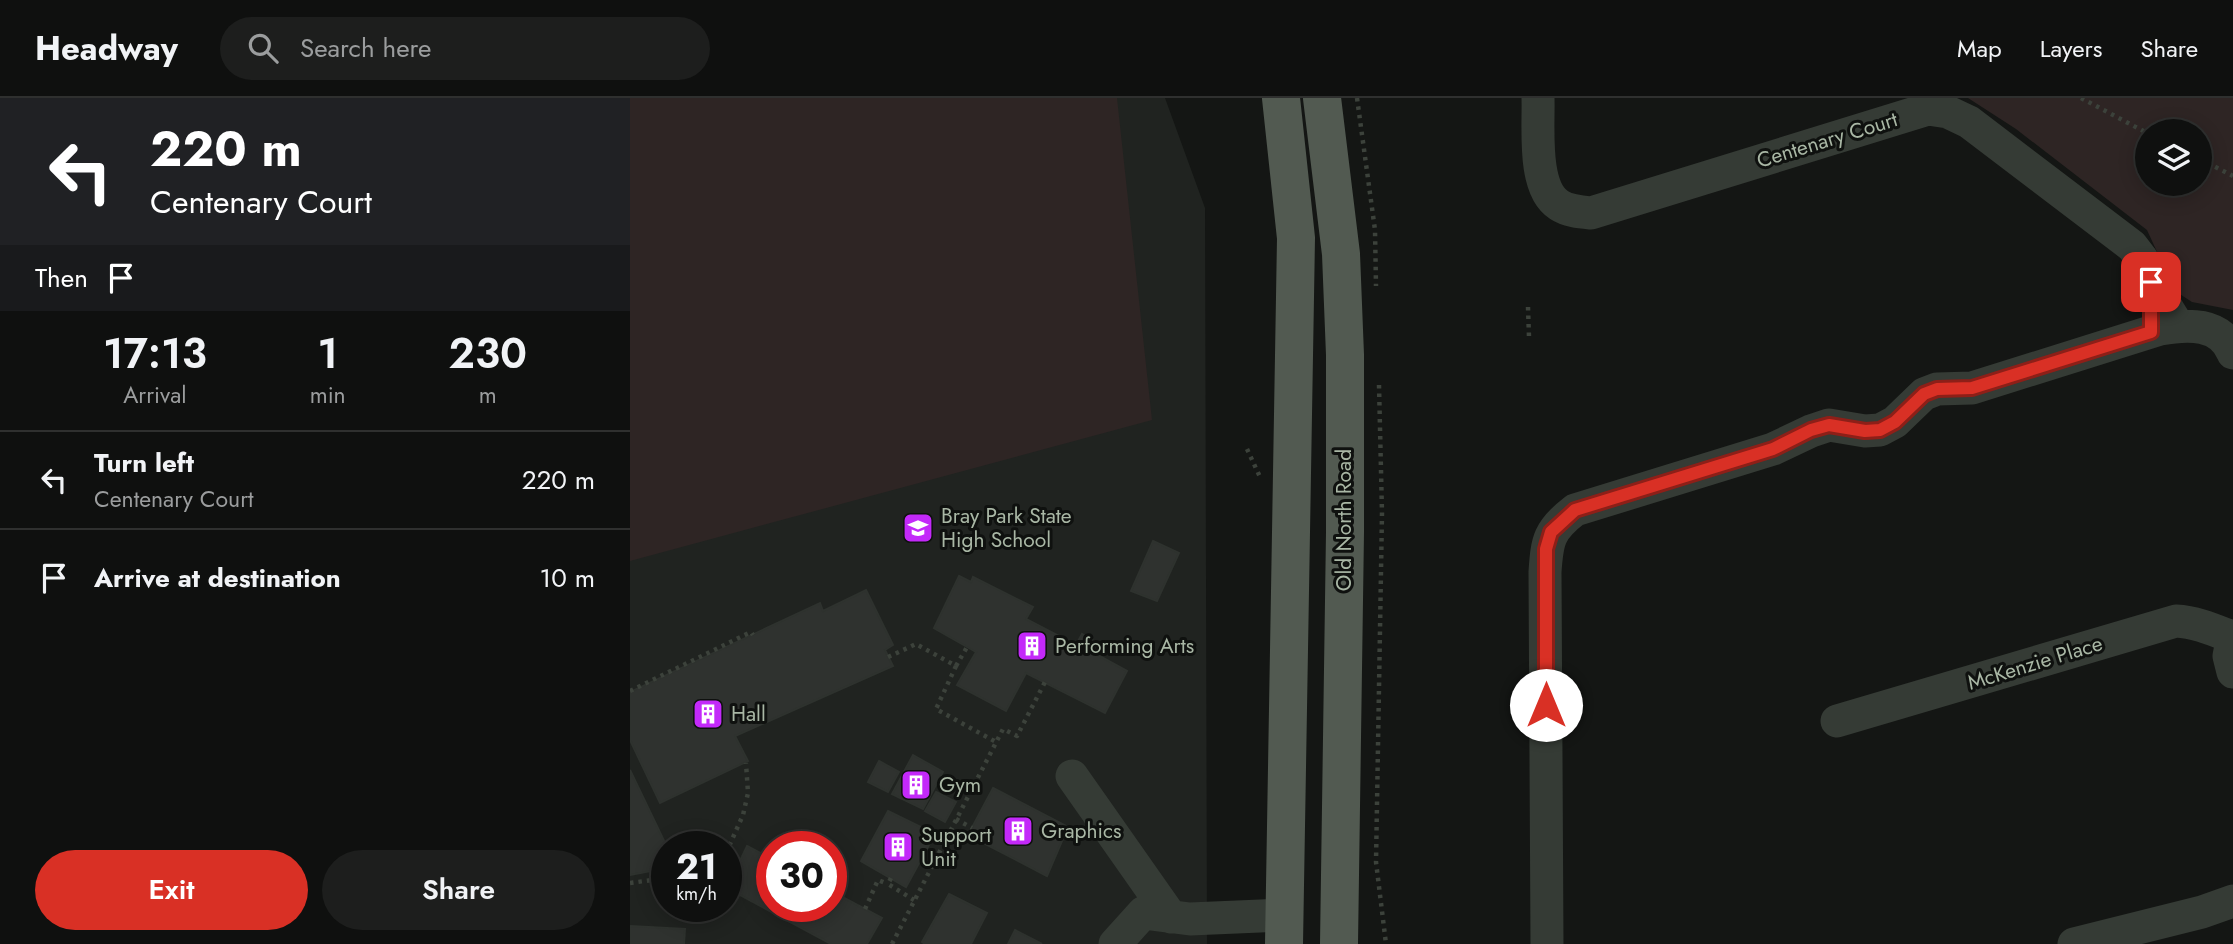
<!DOCTYPE html>
<style>
:root{--surface:#0f100f;--page:#1d1e1d;--text:#f1f3f6;--muted:#9b9d9e;--line:#2f302f;--accent:#d93025}
body{margin:0;font-family:Jost,sans-serif;background:var(--page);color:var(--text);height:100vh;display:flex;flex-direction:column;font-size:26px;white-space:nowrap}
*{box-sizing:border-box;margin:0}
p{font-size:23px;color:var(--muted)}
.icon{flex:none;width:38px;height:38px;fill:none;stroke:currentColor;stroke-width:2;stroke-linecap:round;stroke-linejoin:round}
.map{position:relative;flex:1;overflow:hidden}
.panel{display:flex;flex-direction:column;background:var(--surface);width:630px}
.panel>*{flex:none}
.top-card{background:#202124;color:#fff;overflow:hidden}
.tools{position:absolute;left:1505px;top:21px;display:grid;gap:14px}
.tools a{display:grid;place-items:center;width:77px;height:77px;border-radius:50%;background:var(--surface);box-shadow:0 4px 18px #0003,0 0 0 2px var(--line);font-size:35px}
.speed{position:absolute;left:21px;top:733px;display:flex;gap:14px;font-size:35px;font-weight:700;text-align:center}
.speed>*{display:grid;place-content:center;width:91px;height:91px;border-radius:50%;background:var(--surface);box-shadow:0 4px 18px #0003,0 0 0 2px var(--line);line-height:1}
.speed small{font-size:18px;font-weight:400}
.speed .limit{border:10px solid #d22;background:#fff;color:#111}
.pin{position:absolute;display:grid;place-items:center;width:60px;height:60px;color:#fff;margin:-30px;border-radius:14px;box-shadow:0 4px 10px #0006}
.me{position:absolute;width:77px;margin:-38px;rotate:0deg;stroke-linejoin:round;filter:drop-shadow(0 0 5px #0008)}
.turn{display:flex;align-items:center;gap:24px;height:147px;padding:0 35px;font-size:32px}
.turn .icon{width:91px;height:91px;stroke-width:2.5}
.turn b{display:block;font-size:49px;line-height:60px}
.then{display:flex;align-items:center;height:66px;padding:0 35px;background:#0003;gap:14px;font-size:26px}
.eta{display:flex;justify-content:space-evenly;align-items:center;height:119px;text-align:center}
.eta b{font-size:42px;font-weight:600;line-height:49px}
.action{display:flex;gap:14px;margin-top:auto;padding:14px 35px}
.action a{flex:1;height:80px;border-radius:42px;background:var(--accent);color:#fff;font-size:28px;font-weight:600;line-height:80px;text-align:center}
.action a+a{background:var(--page);color:var(--text)}
ul{padding:0;list-style:none}
li{display:flex;align-items:center;gap:21px;height:98px;padding:0 35px;border-top:2px solid var(--line)}
li div{flex:1}
li b{display:block;font-size:26px}
li em{font-style:normal}
header{display:flex;align-items:center;gap:42px;box-sizing:border-box;height:98px;padding:0 35px;background:var(--surface);border-bottom:2px solid var(--line)}
header strong{font-size:33px}
nav{display:flex;gap:38px;margin-inline-start:auto;font-size:24px}
.search{width:490px;height:63px;background:var(--page);display:flex;align-items:center;gap:18px;box-sizing:border-box;padding:0 24px;border-radius:38px;color:var(--muted);font-size:26px}
main{display:flex;flex:1;min-height:0}
.map>svg:first-child{display:block}
.built{fill:#202320;fill-rule:evenodd}
.green{fill:#2e2524;fill-rule:evenodd}
.building{fill:#2f322f;stroke:#2e322e;stroke-width:2}
.lines{fill:none;stroke-linecap:round;stroke-linejoin:round}
.path{stroke:#3c423b;stroke-width:4.5;stroke-dasharray:3.5 5;stroke-linecap:butt}
.minor{stroke:#353b35;stroke-width:33}
.major{stroke:#525a51;stroke-width:38}
.route-casing{stroke:#8d1f18;stroke-width:18}
.route{stroke:#d93025;stroke-width:12}
.labels{text-anchor:middle;stroke-width:6;stroke-linejoin:round;paint-order:stroke}
.street-label{font-size:21px;fill:#a9b7a5;stroke:#0f110f}
.poi-label{font-size:21px;fill:#a9b7a5;stroke:#0f110f;text-anchor:start}
</style>
<header>
<strong>Headway</strong>
<div class="search"><svg class="icon" aria-label="search" viewBox="0 0 24 24"><circle cx="10" cy="10" r="6"/><path d="M15 15l6 6"/></svg>Search here</div>
<nav><a>Map</a><a>Layers</a><a>Share</a></nav>
</header>
<main>
<section class="panel">
<div class="top-card">
<div class="turn"><svg class="icon" aria-label="left" viewBox="0 0 24 24"><path d="M17 20v-9H6M10 6l-5 5 5 5"/></svg><div><b>220 m</b>Centenary Court</div></div>
<div class="then">Then<svg class="icon" aria-label="arrive" viewBox="0 0 24 24"><path d="M6 21V4h12l-3 4 3 4H6"/></svg></div>
</div>
<div class="eta">
<div><b>17:13</b><p>Arrival</p></div>
<div><b>1</b><p>min</p></div>
<div><b>230</b><p>m</p></div>
</div>
<ul>
<li><svg class="icon" aria-label="left" viewBox="0 0 24 24"><path d="M17 20v-9H6M10 6l-5 5 5 5"/></svg><div><b>Turn left</b><p>Centenary Court</p></div><em>220 m</em></li>
<li><svg class="icon" aria-label="arrive" viewBox="0 0 24 24"><path d="M6 21V4h12l-3 4 3 4H6"/></svg><div><b>Arrive at destination</b></div><em>10 m</em></li>
</ul>
<div class="action"><a>Exit</a><a>Share</a></div>
</section>
<div class="map">
<svg width="1603" height="846" viewBox="0 0 1603 846">
<rect width="100%" height="100%" fill="#141614"/>
<path class="built" d="M0 0H535L575 110 577 846H0ZM37 749H96V808H37ZM142 749H201V808H142Z"/>
<path class="green" d="M0 0H487L522 322 0 463Z
M1338 0H1603V212L1562 204 1545 193 1517 132 1386 31ZM1517 33H1570V86H1517Z"/>
<path class="building" d="M523 443 549 455 527 503 501 493Z
M329 478 341 484 343 479 403 509 396 521 446 547 452 536 469 546 464 555 497 573 475 615 396 575 376 613 327 587 346 554 304 530Z
M236 492 263 547 255 552 263 568 105 638 118 663 30 705 0 642V594L190 505 193 513Z
M283 657 313 674 293 711 262 696Z
M249 663 269 674 258 694 238 684Z
M0 672 37 749V770L0 777Z
M363 690 438 729 417 778 338 737Z
M306 694 326 704 315 724 295 713Z
M258 713 305 736 276 789 231 763Z
M117 748 142 761V808H201V793L252 820 237 846H201L97 790Z
M319 796 357 815 341 846H295L292 844Z
M0 828 55 831 54 846H0Z
M385 832 412 846H378Z"/>
<g class="lines">
<path class="path" d="M727 0 745 132 746 188
M1451 0 1517 35
M1570 61 1603 78
M898 209 899 239
M749 287 752 415 746 764 756 846
M617 351 630 379
M258 559 286 546 326 568 306 611 366 644
M326 568 337 549
M0 593 121 534 123 537
M310 679 340 695
M326 721 342 730
M96 755 113 717 118 695 116 665
M96 778 101 781
M261 780 258 786 284 802
M0 785 37 780
M235 811 248 782 258 786
M262 846 373 631 387 638 415 584"/>
<path class="minor" d="M908 0C909 28 902 90 929 107 938 113 950 114 961 115L1298 11 1318 14 1339 24 1502 148 1512 161 1521 184 1548 228
M1603 538 1599 558 1603 574
M1207 623 1546 523C1566 524 1584 532 1602 539
M442 678 541 819
M485 846 513 815 560 821 655 817
M917 846 915 474C917 442 919 432 945 412L1143 351 1181 333 1199 327 1235 333 1250 332 1265 324 1294 296 1307 291 1342 290 1530 231C1557 226 1591 224 1603 255
M1444 846 1572 814 1603 803"/>
<path class="major" d="M651 0 666 140 654 846
M692 0 711 156 715 257V434L709 846"/>
</g>
<g class="lines">
<g class="route-casing">
<path id="route" d="M916 607V451L921 434 945 412 1143 351 1181 332 1199 327 1235 333 1250 332 1265 324 1294 296 1307 291 1342 290 1521 234V184"/>
</g>
<use href="#route" class="route"/>
</g>
<defs>
<g id="school-square" transform="scale(1.575)"><rect x="-9" y="-9" width="18" height="18" rx="4" fill="#c329f9" stroke="#0f110f"/><path d="M0-5L7-2L0 1L-7-2ZM-4 1L0 2.5L4 1V4Q0 6-4 4Z" fill="#fff"/></g>
<g id="building-square" transform="scale(1.575)"><rect x="-9" y="-9" width="18" height="18" rx="4" fill="#c329f9" stroke="#0f110f"/><path d="M-4-6H4V6H1V3H-1V6H-4ZM-2.5-4.3h1.7v1.8h-1.7ZM.8-4.3h1.7v1.8H.8ZM-2.5-1h1.7V.8h-1.7ZM.8-1h1.7V.8H.8Z" fill="#fff"/></g>
</defs>
<g fill-rule="evenodd">
<use href="#school-square" x="288" y="430"/>
<use href="#building-square" x="402" y="548"/>
<use href="#building-square" x="78" y="616"/>
<use href="#building-square" x="286" y="687"/>
<use href="#building-square" x="388" y="733"/>
<use href="#building-square" x="268" y="749"/>
</g>
<g class="labels">
<g class="street-label">
<text transform="translate(1197 42) rotate(-17)" y="7">Centenary Court</text>
<text transform="translate(714 422) rotate(-90)" y="7">Old North Road</text>
<text transform="translate(1405 565) rotate(-17)" y="7">McKenzie Place</text>
</g>
<g class="poi-label">
<text x="311" y="425">Bray Park State<tspan x="311" dy="24">High School</tspan></text>
<text x="425" y="555">Performing Arts</text>
<text x="101" y="623">Hall</text>
<text x="309" y="694">Gym</text>
<text x="411" y="740">Graphics</text>
<text x="291" y="744">Support<tspan x="291" dy="24">Unit</tspan></text>
</g>
</g>
</svg>
<div class="tools">
<a><svg class="icon" aria-label="layers" viewBox="0 0 24 24"><path d="M12 4l9 5-9 5-9-5zM3 14l9 5 9-5"/></svg></a>
</div>
<div class="speed"><div>21<small>km/h</small></div><div class="limit">30</div></div>
<div class="pin" style="left:1521px;top:184px;background:#d93025"><svg class="icon" aria-label="arrive" viewBox="0 0 24 24"><path d="M6 21V4h12l-3 4 3 4H6"/></svg></div>
<svg class="me" style="left:916px;top:607px" viewBox="-20 -20 40 40"><circle r="19" fill="#fff"/><path d="M0-13L10 11 0 6-10 11z" fill="#d93025"/></svg>
</div>
</main>
